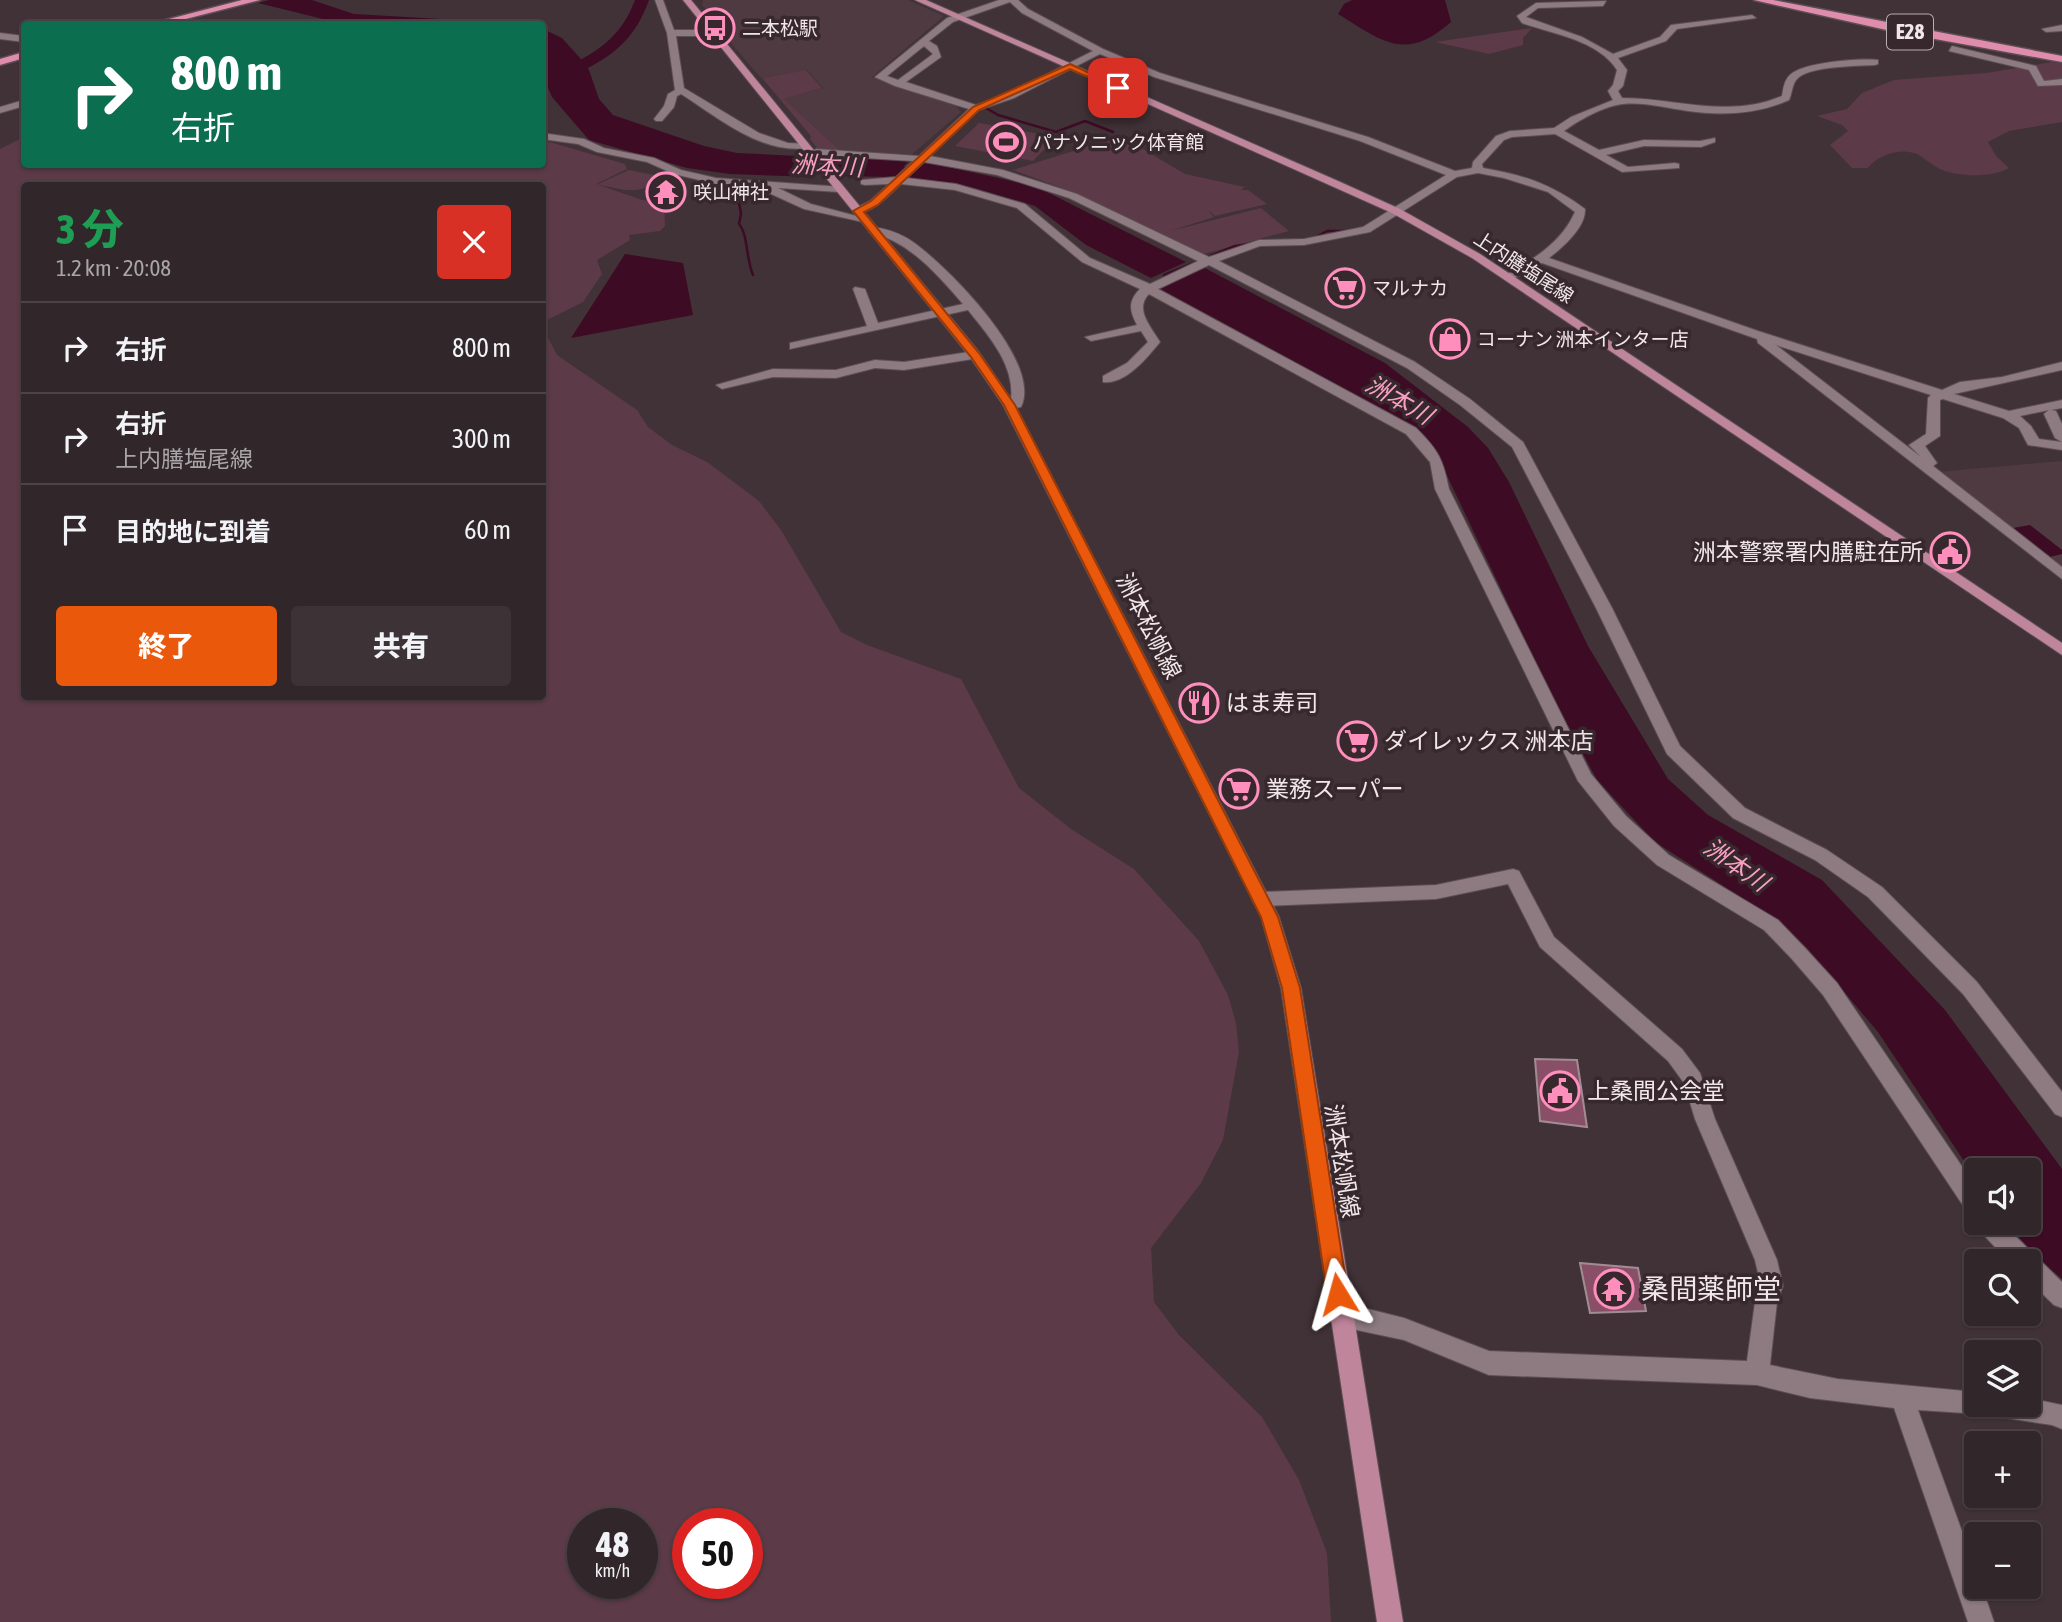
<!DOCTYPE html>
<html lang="ja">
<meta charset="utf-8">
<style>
:root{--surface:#312629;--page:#3d3235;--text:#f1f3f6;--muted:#a8a5a8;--line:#4c4346;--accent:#ea580c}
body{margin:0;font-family:"Asap Condensed","Noto Sans JP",sans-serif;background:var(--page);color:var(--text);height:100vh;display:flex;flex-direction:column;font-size:26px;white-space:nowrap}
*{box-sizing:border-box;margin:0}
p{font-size:23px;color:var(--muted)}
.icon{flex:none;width:38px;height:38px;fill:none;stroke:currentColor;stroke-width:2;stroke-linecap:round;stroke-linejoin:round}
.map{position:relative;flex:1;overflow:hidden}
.side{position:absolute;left:21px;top:182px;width:525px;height:518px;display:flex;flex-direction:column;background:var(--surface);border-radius:7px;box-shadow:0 2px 5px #0004,0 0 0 2px var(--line)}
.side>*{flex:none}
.top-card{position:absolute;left:21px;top:21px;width:525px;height:147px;border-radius:7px;box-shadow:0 2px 5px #0004,0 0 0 2px var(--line);background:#0b6e4f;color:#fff;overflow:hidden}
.controls{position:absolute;left:1964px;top:1158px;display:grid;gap:14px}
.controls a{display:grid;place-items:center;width:77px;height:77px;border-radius:7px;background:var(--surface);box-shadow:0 2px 5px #0004,0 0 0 2px var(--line);font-size:35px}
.speed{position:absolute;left:567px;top:1508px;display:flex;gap:14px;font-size:35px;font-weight:700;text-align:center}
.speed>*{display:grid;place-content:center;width:91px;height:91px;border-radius:50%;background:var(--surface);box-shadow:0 2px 5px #0004,0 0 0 2px var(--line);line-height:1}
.speed small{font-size:18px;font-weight:400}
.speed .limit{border:10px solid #d22;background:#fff;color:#111}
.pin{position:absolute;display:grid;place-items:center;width:60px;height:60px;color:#fff;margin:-30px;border-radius:14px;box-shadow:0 4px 10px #0006}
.me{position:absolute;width:77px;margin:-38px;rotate:352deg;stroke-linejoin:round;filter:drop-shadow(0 0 5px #0008)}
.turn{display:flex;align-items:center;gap:24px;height:147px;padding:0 35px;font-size:32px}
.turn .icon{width:91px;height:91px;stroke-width:2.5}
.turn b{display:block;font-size:49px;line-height:60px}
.round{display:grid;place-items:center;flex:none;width:74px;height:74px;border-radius:7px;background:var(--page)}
.head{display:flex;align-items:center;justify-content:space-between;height:119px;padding:0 35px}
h1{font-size:42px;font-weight:800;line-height:52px;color:#1e9e55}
.action{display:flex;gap:14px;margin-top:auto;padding:14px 35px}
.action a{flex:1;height:80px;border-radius:7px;background:var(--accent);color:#fff;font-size:28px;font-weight:800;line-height:80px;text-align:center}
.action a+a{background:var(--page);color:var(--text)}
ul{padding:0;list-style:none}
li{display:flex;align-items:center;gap:21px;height:91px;padding:0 35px;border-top:2px solid var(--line)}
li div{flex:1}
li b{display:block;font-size:26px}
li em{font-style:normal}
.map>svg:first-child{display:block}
.built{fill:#4f3a41}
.green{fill:#5d3a48;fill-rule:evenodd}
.water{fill:#3e0b24}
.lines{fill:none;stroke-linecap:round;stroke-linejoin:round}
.stream{stroke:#3e0b24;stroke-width:2.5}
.river{fill:#3e0b24;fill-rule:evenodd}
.building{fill:#894f66;stroke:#a08d94;stroke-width:2}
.minor-casing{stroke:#5c4f54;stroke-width:2}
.major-casing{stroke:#5c4f54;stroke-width:2}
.highway-casing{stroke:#5c4f54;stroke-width:3}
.minor{fill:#8d7b81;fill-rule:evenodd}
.major{fill:#bf859b;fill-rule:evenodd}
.highway{fill:#e08cac;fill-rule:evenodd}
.route{fill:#ea580c;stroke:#983908;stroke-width:2}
.labels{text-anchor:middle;stroke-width:7;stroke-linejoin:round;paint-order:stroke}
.far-poi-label{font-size:19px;fill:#f1e7ea;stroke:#37282d;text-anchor:start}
.far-street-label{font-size:19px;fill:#f1e7ea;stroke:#37282d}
.shield{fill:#37282d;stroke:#b9aeb1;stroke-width:2}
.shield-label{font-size:21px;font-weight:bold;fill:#f1e7ea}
.poi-label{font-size:23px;fill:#f1e7ea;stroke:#37282d;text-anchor:start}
.street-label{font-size:23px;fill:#f1e7ea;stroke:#37282d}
.water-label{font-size:24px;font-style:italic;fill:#f9a0c2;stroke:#37282d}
.near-poi-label{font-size:28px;fill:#f1e7ea;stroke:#37282d;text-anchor:start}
</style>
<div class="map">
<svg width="2062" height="1622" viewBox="0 0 2062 1622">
<rect width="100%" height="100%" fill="#413237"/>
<path class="built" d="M703 0H908L944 16 872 77 956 106 961 112 910 156 841 151 784 99 823 88 807 70 761 78 724 35V28L702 5Z
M2062 461V565H2054L1936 472Z"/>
<path class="green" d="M1532 28 1523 38V45L1489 54 1435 42Z
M2052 62 2062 63V122L2009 131 1988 142 1996 156 2009 168C1992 178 1958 177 1940 169 1931 165 1925 158 1917 154 1901 147 1877 155 1868 168H1852L1830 145 1848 131 1842 125 1817 116 1847 109 1862 93 1894 80 1986 73Z
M806 70 822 88 784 99 841 151H819L810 139 811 136 762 78Z
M979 123 1056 137 1033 161 955 146Z
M1121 136 1185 174 1245 187 1241 190H1248L1267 204 1215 216 1208 210 1214 217 1170 231 1261 208 1289 231 1200 255 1072 192 1013 170Z
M24 137V164H542L543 140 625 164 627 169 596 184 598 185V184L629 170 658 176C643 199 620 188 599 185L642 200 664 203 665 226 660 231 629 235 630 240 597 260 602 274 583 302 543 322 542 186H24V696H542L543 328 557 355 637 410 648 427 672 445 707 462 759 501 781 530 841 632 867 645 961 679 1019 788 1071 829 1134 869 1199 941 1228 995 1236 1023 1239 1052 1223 1140 1201 1183 1151 1248 1154 1302 1179 1335 1262 1417 1299 1480 1327 1553 1331 1622H0V149ZM583 1524H642V1584H583ZM747 1524V1584H688V1524Z"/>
<path class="water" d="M269 0H312L354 14 525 24H343L258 3Z
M1352 0H1445L1451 22C1406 62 1383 42 1338 14L1344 4Z
M543 29 562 38 580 58 589 70 599 99 613 115 704 146 737 153 798 156 815 177 730 174 687 168 589 140 552 97 543 76Z
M827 156 909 161 893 177 842 176Z
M925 162 1035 186 1186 262 1151 278 1086 245 1035 206 971 187 908 178Z
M625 254 683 263 693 315 571 338Z
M1203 267 1385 363 1468 427 1488 448 1509 482 1588 646 1668 779 1708 815 1822 880 1945 1010 2062 1169V1279L2035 1256 2007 1223H2028V1171H1976V1179L1878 1032 1807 948 1781 923 1655 842 1597 780 1549 690 1441 463 1428 443 1154 290Z
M2030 525 2062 550V554L2050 557 2013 528Z"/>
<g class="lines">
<path class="stream" d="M986 108 998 115 1056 132 1085 121 1113 132
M736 185 741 214 739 224C748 234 746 259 753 275
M1314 238 1327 231H1352
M1164 275 1235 246 1281 240"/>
<path class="river" d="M635 0H649C637 34 618 53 586 69 577 73 570 78 560 76V70C596 53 621 38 635 0Z
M769 160 879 164 952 172 960 177 952 182 879 174 763 169 761 165Z"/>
</g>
<path class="building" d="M1535 1059 1577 1060 1587 1127 1540 1121Z
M1580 1263 1638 1268 1646 1311 1590 1313Z"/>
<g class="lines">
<g class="minor-casing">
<path id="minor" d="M655 0H663L674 30H713L717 33 713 36H676L684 88 759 133 788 143 809 144V148C761 155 719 118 681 94L677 96 674 107 662 121H656L654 119 664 106 668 94 675 90 667 33Z
M999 0H1018L1028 9 1103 49 1160 73 1368 137 1455 171 1472 168 1473 162 1496 136 1510 131 1554 128 1571 117 1613 100 1608 91 1613 85 1617 70C1598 40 1553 34 1522 23L1517 16 1536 3 1606 1 1603 6 1538 8 1526 17 1582 37 1613 54 1660 37 1671 25 1752 15 1756 18 1677 29 1666 41 1618 58 1627 70 1623 86 1618 91 1622 98C1675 98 1730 119 1782 96 1783 90 1784 80 1790 75 1803 62 1860 58 1878 60V64L1875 65C1858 66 1808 66 1797 79 1792 84 1792 94 1789 100 1759 114 1721 116 1688 111 1666 108 1645 102 1623 104 1604 106 1579 120 1564 131L1599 150 1644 140 1700 141 1715 138V142L1701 147 1644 146 1606 155 1628 167 1675 163 1679 164V168L1622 172 1555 134 1512 137 1504 140 1482 164 1483 168C1524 175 1551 184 1585 209 1586 227 1563 247 1549 258L1758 331 1942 390 1960 382 2002 377 2062 362V370L1954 394 2009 411 2062 400V408L2051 410 2056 411 2062 424V450L2028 445 2019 428 2003 418 1943 399 1940 400V436L1925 446 1937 463 1933 466 2062 567V579L1758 343 1757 339 1542 263 1513 279H1505V275C1534 259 1561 243 1575 212L1548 192 1504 178 1478 173 1457 177 1370 232 1304 245 1260 246 1219 261 1415 362 1470 399 1523 442 1612 608 1680 746 1745 808 1827 850 1882 887 1977 982 2062 1092V1117L2055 1114 1963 994 1868 897 1815 860 1733 818 1667 754 1596 608 1512 447 1460 405 1407 368 1209 265 1158 289 1416 428C1438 450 1443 459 1449 489L1591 774 1626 816 1669 855 1778 920 1805 948 1837 983 1976 1187V1216L1968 1213 1823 995 1791 958 1764 930 1657 865 1614 826 1578 781 1435 489 1430 462 1406 434 1149 294C1134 309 1151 327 1160 342 1147 358 1125 385 1103 382V376L1127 363 1148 342 1141 331 1091 341 1085 337 1137 325C1129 310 1128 301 1140 289L1082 262 1017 208 955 190 901 184C888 196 873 214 854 213V209L870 201 889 184 865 185 861 184V180L896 177 913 161 816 155 811 152 816 149 919 156 969 109 895 86 875 77 947 18ZM1010 2 1022 13 1093 51 1008 94 976 105 906 82 941 57 937 46 929 41 953 22ZM924 46 933 54 898 80 887 76ZM1100 54 1154 77 1360 141 1446 175 1363 227 1304 239 1259 240 1209 257 1077 194 1003 170 930 156 979 110 1014 98ZM924 162 997 175 1069 198 1198 261 1150 284 1090 258 1025 204 956 184 907 178ZM1776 345 1931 395 1928 398 1926 434 1909 445 1921 457ZM2049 410 2044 414 2055 438 2062 442 2039 439 2031 426 2020 416Z
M2062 25V31L2046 32 2042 29Z
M0 33 24 36V42L0 39Z
M1952 46 2036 66 2044 81 2062 79V85L2038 86 2029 70 1949 51Z
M24 100V106L0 113V107Z
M542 133 584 139 604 148 654 158 681 170 716 178 843 187V191L839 192 778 188 811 204 868 219 863 222 804 209 769 193 767 187 716 184 674 174 647 162 597 152 578 144 542 139Z
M873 227C888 229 900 233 913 242 947 266 1043 362 1021 407L1009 409 1003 405 1011 399C1015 365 988 335 968 310L790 349V343L867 326 853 289 855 287 865 289 878 323 963 304C937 274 909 241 869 232V228Z
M975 351 981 355 979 358 904 370 875 368 836 378 773 377 722 389 716 385 773 369 836 370 875 360 904 362Z
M1513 869 1519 871 1554 937 1682 1049 1700 1073 1715 1119 1777 1260 1783 1286 1777 1302 1770 1365 1838 1379 1976 1392V1405H2028V1398L2062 1405V1429L2052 1425 1980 1414 1918 1410 1976 1570V1587H1982L1994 1622H1968L1894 1408 1810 1398 1757 1385 1489 1375 1404 1340 1333 1325 1329 1317 1333 1309 1356 1306 1404 1318 1489 1351 1747 1361 1755 1302 1761 1286 1755 1260 1695 1119 1684 1083 1668 1061 1540 947 1508 884 1436 899 1261 906 1254 904 1252 899 1254 894 1261 892 1436 885Z
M1976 1223H2002L2062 1282V1308L2054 1305 2028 1280V1262H2009L1979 1230Z"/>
</g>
<g class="major-casing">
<path id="major" d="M683 0H691L979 352 1015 405 1279 917 1301 988 1403 1622H1377L1281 988 1261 917 1003 405 970 357Z
M915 0H926L1338 181 1400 209 1480 254 2062 643V655L1472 258 1392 213Z"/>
</g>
<g class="highway-casing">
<path id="highway" d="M242 0H260L166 24H150Z
M1754 0H1773L2062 56V62L1891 31Z
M24 52V58L0 65V59Z"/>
</g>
<use href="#minor" class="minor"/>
<use href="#major" class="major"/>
<use href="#highway" class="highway"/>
</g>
<path class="route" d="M1070 64 1122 88 1115 89 1070 69 979 110 878 205 864 212 979 353 1015 405 1278 917 1300 988 1348 1294 1345 1301 1338 1304 1330 1301 1327 1294 1282 988 1261 917 1004 405 971 357 853 211 871 201 973 107Z"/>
<defs>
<g id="bus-ring" transform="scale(2.0125)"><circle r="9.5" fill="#37282d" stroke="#fe8ebb" stroke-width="1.5"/><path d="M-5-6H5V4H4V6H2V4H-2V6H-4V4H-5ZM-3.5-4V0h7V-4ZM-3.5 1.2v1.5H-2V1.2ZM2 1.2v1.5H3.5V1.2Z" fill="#fe8ebb"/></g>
<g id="stadium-ring" transform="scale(2.0125)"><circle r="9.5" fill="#37282d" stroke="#fe8ebb" stroke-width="1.5"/><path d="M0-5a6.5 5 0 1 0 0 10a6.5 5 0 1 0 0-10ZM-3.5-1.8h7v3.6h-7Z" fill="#fe8ebb"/></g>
<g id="temple-ring" transform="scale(2.0125)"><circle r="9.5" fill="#37282d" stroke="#fe8ebb" stroke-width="1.5"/><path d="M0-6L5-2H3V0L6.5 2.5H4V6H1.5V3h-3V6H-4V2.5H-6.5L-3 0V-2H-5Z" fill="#fe8ebb"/></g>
<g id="supermarket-ring" transform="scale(2.0125)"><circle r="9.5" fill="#37282d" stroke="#fe8ebb" stroke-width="1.5"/><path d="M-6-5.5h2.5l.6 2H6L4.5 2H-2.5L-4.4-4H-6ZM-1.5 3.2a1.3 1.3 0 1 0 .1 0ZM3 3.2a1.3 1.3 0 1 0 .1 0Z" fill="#fe8ebb"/></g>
<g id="shop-ring" transform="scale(2.0125)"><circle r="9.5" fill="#37282d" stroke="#fe8ebb" stroke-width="1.5"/><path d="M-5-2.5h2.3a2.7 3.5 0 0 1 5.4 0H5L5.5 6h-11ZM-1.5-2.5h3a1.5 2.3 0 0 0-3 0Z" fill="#fe8ebb"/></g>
<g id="civic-ring" transform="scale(2.0125)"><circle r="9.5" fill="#37282d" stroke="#fe8ebb" stroke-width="1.5"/><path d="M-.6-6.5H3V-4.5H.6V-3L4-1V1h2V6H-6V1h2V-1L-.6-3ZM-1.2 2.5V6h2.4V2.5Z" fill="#fe8ebb"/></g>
<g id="restaurant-ring" transform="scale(2.0125)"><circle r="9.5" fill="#37282d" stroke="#fe8ebb" stroke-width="1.5"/><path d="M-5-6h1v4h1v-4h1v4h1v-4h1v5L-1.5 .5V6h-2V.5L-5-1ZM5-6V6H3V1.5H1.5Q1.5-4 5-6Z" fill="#fe8ebb"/></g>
</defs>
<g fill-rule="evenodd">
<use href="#bus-ring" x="715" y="28"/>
<use href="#stadium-ring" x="1006" y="142"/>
<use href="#temple-ring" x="666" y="192"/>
<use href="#supermarket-ring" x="1345" y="288"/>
<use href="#shop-ring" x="1450" y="339"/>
<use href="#civic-ring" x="1950" y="552"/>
<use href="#restaurant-ring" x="1199" y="703"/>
<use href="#supermarket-ring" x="1357" y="741"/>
<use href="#supermarket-ring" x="1239" y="789"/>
<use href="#civic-ring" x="1560" y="1091"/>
<use href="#temple-ring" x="1614" y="1289"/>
</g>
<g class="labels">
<g class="far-poi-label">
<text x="742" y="35">二本松駅</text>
<text x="1033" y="149">パナソニック体育館</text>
<text x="693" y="199">咲山神社</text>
<text x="1372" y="295">マルナカ</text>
<text x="1477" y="346">コーナン 洲本インター店</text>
</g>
<g class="far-street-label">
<text transform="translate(1524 267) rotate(33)" y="7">上内膳塩尾線</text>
</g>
<rect class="shield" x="1887" y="14.5" width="46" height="35" rx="5"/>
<g class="shield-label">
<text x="1910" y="39">E28</text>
</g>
<g class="poi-label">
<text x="1923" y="560" text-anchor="end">洲本警察署内膳駐在所</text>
<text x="1226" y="711">はま寿司</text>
<text x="1384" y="749">ダイレックス 洲本店</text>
<text x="1266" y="797">業務スーパー</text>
<text x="1587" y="1099">上桑間公会堂</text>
</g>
<g class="street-label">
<text transform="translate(1149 626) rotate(63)" y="8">洲本松帆線</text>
<text transform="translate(1342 1161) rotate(81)" y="8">洲本松帆線</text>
</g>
<g class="water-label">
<text transform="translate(827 166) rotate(3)" y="8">洲本川</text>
<text transform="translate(1399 400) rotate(30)" y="8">洲本川</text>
<text transform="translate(1736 865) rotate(35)" y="8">洲本川</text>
</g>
<g class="near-poi-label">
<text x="1641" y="1299">桑間薬師堂</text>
</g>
</g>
</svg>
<div class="controls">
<a><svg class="icon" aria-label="sound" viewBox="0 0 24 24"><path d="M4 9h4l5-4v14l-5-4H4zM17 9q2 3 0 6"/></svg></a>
<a><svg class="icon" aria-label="search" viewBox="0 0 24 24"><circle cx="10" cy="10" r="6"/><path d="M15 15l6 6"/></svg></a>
<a><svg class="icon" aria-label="layers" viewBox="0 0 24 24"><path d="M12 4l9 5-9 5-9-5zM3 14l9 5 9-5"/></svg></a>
<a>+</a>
<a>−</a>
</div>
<div class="speed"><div>48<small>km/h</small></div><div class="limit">50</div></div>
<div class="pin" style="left:1118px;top:88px;background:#d93025"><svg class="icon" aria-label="arrive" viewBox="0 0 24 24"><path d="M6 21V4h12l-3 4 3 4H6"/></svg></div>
<svg class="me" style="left:1338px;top:1294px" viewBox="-20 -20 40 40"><path d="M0-17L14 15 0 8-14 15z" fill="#ea580c" stroke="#fff" stroke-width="4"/></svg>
<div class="top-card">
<div class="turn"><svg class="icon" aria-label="right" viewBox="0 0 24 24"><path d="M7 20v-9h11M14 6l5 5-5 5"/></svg><div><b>800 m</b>右折</div></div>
</div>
<section class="side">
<div class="head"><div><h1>3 分</h1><p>1.2 km · 20:08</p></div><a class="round" style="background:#d93025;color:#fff"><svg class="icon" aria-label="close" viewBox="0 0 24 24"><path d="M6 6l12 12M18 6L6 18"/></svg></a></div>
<ul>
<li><svg class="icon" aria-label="right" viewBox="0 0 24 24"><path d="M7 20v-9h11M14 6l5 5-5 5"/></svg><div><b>右折</b></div><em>800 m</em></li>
<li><svg class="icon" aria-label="right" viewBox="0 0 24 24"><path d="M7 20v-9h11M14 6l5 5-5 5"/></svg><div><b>右折</b><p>上内膳塩尾線</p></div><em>300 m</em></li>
<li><svg class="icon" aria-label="arrive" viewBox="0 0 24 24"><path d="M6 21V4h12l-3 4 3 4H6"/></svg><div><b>目的地に到着</b></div><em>60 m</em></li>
</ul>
<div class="action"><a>終了</a><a>共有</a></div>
</section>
</div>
